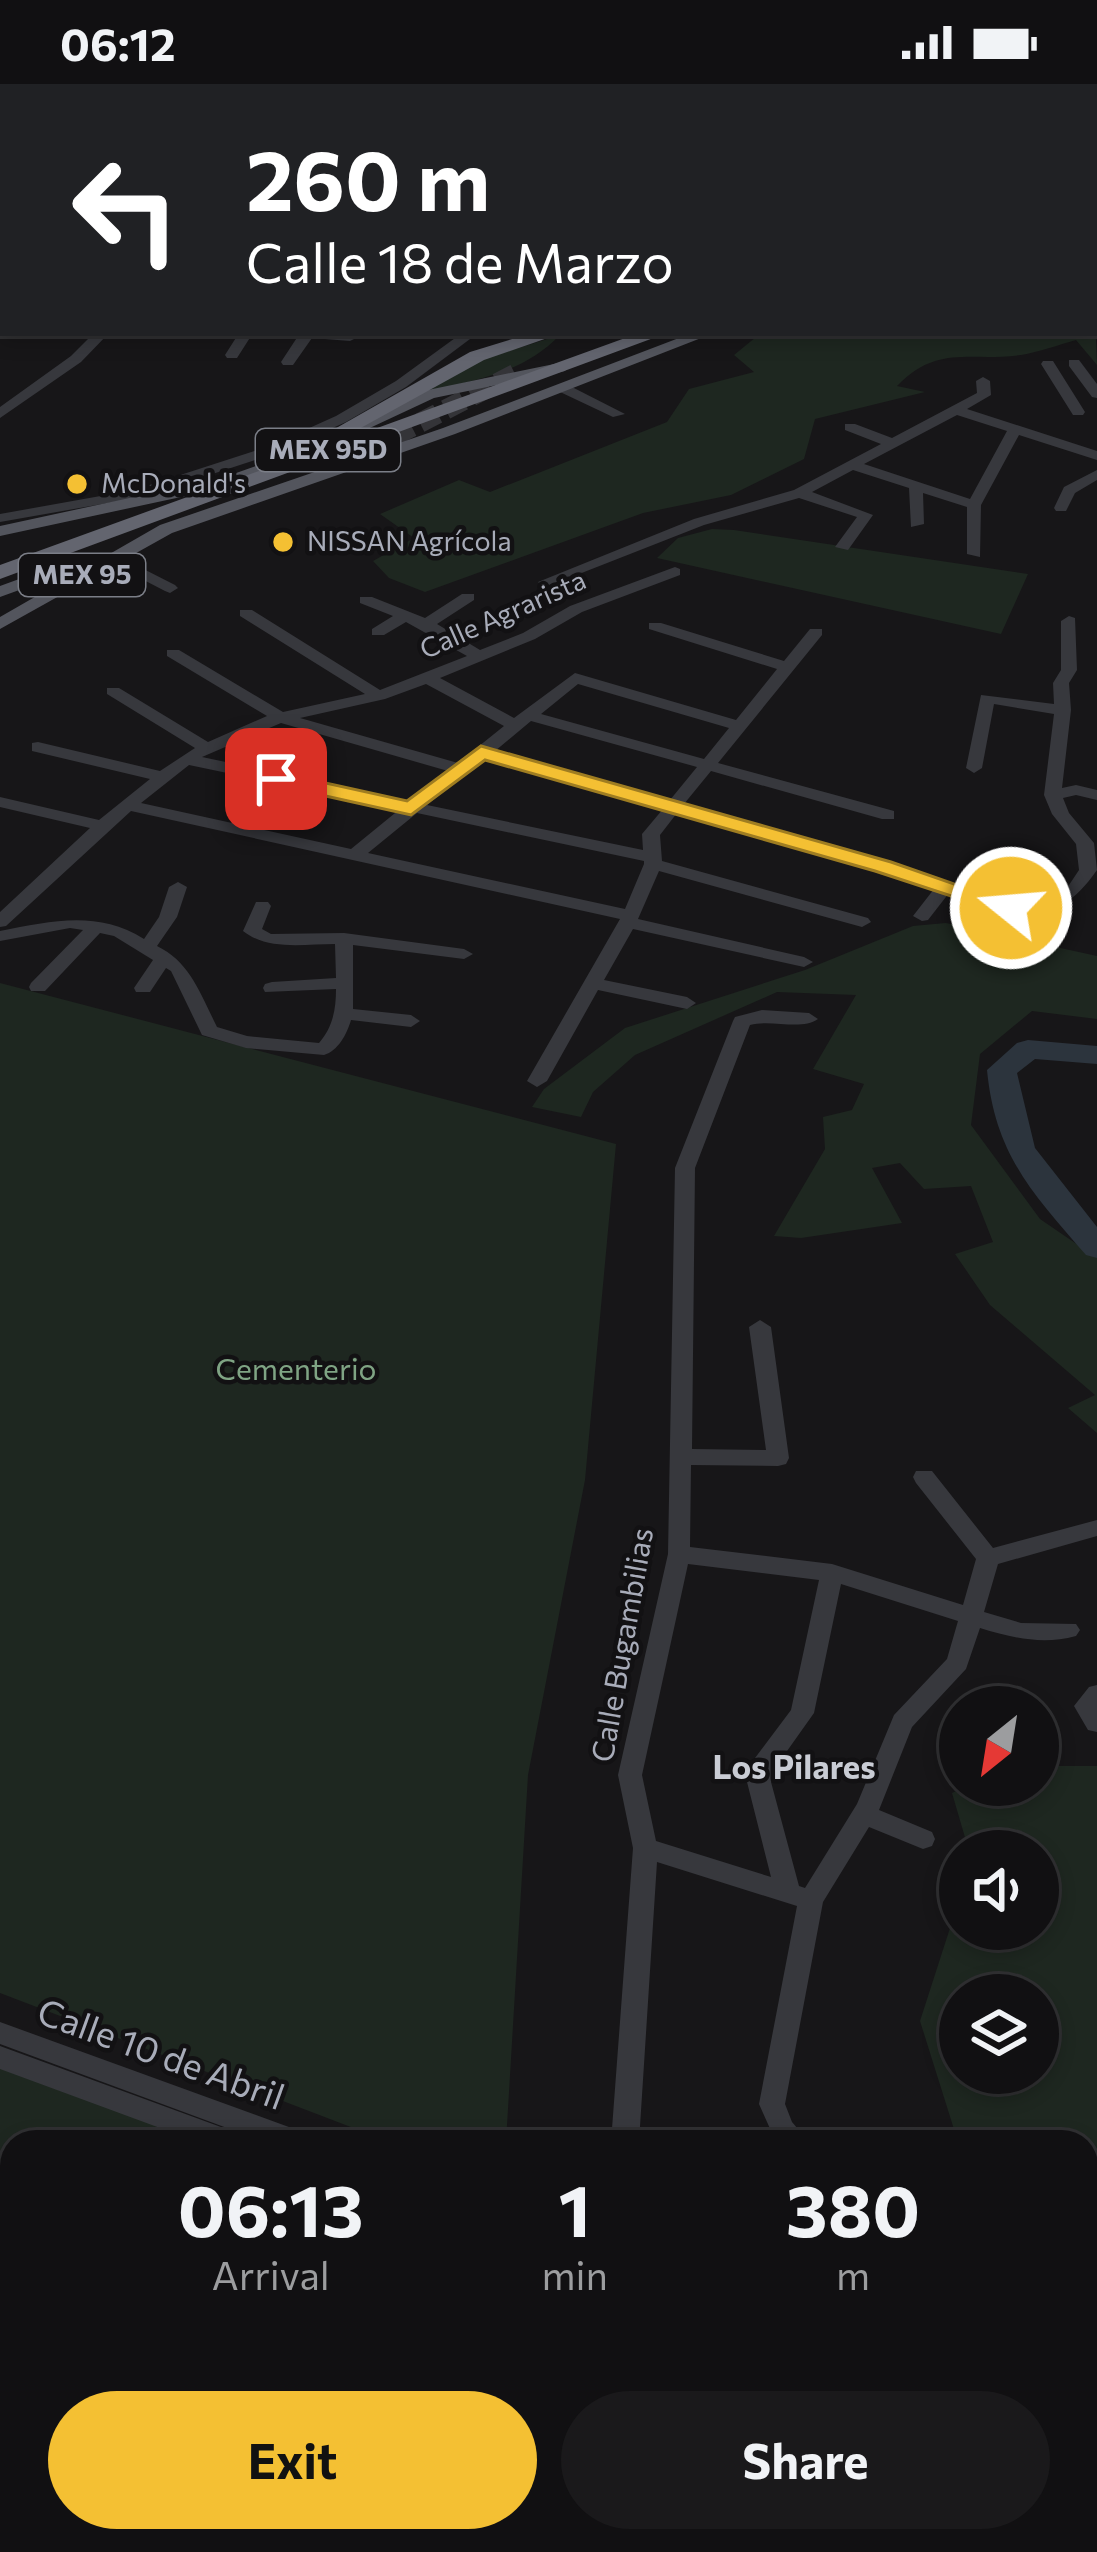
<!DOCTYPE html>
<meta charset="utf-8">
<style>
:root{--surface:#111012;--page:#1a191b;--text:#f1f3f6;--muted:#9c9d9f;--line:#303032;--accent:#f4c033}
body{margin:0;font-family:Commissioner,sans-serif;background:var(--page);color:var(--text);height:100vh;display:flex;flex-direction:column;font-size:45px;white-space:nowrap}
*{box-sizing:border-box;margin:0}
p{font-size:39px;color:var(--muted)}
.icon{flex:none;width:66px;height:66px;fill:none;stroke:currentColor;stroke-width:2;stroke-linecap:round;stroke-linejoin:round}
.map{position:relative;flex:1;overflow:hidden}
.details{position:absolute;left:0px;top:2046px;width:1098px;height:423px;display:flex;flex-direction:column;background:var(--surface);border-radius:36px 36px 0 0;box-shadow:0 6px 18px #0003,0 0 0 3px var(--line)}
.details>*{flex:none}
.guide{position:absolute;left:0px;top:0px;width:1098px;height:252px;box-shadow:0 6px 18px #0003,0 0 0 3px var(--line);background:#202124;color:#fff;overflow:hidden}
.needle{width:78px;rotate:210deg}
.fabs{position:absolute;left:939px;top:1602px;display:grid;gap:24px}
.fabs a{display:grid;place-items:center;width:120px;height:120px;border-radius:50%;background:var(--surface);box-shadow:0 6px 18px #0003,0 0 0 3px var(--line);font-size:60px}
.pin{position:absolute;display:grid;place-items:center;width:102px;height:102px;color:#fff;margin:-51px;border-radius:24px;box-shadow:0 6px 18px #0006}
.me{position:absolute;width:132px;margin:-66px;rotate:287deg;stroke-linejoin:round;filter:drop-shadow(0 0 9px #0008)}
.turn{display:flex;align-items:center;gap:42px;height:252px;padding:0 48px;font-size:54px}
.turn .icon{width:156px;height:156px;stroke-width:2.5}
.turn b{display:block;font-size:84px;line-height:102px}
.eta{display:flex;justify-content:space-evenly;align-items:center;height:204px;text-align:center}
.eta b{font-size:72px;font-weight:700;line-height:84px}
.action{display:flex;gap:24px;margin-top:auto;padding:24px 48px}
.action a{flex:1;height:138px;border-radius:72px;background:var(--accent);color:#111;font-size:48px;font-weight:700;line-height:138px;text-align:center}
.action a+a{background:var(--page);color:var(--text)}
.status{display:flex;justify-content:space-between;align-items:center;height:84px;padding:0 60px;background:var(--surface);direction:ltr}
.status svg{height:33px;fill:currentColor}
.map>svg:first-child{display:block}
.green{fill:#1e2720;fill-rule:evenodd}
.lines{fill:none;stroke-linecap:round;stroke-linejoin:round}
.river{fill:#2c343d;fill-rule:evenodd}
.highway-tunnel{stroke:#343438;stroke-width:20;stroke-dasharray:20 9;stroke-linecap:butt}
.minor{fill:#37383d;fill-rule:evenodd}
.major{fill:#53555d;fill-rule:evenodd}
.highway{fill:#63656f;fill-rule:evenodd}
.route{fill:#f4c033;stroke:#9f7d21;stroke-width:3}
.poi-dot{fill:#f4c033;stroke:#121113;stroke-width:4.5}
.labels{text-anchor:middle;stroke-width:9;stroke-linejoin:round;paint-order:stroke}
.shield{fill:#121113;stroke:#7b7e87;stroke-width:3}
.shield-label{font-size:27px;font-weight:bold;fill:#a8acb9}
.far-poi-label{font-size:27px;fill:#a8acb9;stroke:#121113;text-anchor:start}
.far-street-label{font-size:27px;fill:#a8acb9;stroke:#121113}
.park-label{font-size:30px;fill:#7fa484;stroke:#121113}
.street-label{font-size:30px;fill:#a8acb9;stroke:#121113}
.neighbourhood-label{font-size:33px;font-weight:bold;fill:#c9ccd4;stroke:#121113}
.near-street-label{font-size:36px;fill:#a8acb9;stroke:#121113}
</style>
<div class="status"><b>06:12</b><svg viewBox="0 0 49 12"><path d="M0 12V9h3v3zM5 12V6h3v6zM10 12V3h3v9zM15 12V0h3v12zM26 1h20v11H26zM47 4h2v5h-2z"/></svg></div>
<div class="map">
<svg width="1097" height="2468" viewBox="0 0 1097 2468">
<rect width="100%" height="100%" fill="#171618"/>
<path class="green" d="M1095 231 1097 281 1076 256C1058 261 1039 268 1021 271 969 278 938 260 897 302L925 308 815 335 804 375 731 411 643 429 425 508 389 494 373 477 414 454 380 430 459 396 490 408 667 338 689 305 754 288 734 271 761 249H1095Z
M560 251C516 297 457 296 400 317L483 275Z
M712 445 734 446 1028 490 1001 550 657 474 678 454Z
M946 839 1097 872V935L1032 927 980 970 971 1041 1040 1135 1097 1174V1349L1068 1324 1095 1311 990 1221 955 1170 993 1158 971 1102 924 1105 900 1079 872 1084 902 1139 801 1154 774 1152 825 1065 823 1033 852 1026 864 1000 813 985 856 911 777 908 635 971 593 1008 581 1033 532 1023 544 1005 625 944 805 886 913 842Z
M0 899 616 1060 585 1396 528 1691 506 2058H390L0 1909Z
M1038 1682H1097V2468H0V1979L201 2058H12V2457H1086V2058H958L920 1937 960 1813V1845H1038V1767H969L952 1709 969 1701H1038ZM960 1911H1038V1989H960Z"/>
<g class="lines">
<path class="river" d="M1028 956 1097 962V980L1035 975 1017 989 1035 1064 1097 1143V1174L1086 1171C1032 1109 995 1070 987 986L1017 959Z"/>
<path class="highway-tunnel" d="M394 352 517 289"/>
<path class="minor" d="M137 0 159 3H138Z
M244 0H273L277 3H248Z
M723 0H736L721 3Z
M847 0H859L845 3Z
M950 0H962L948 3Z
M0 8H3V16H0Z
M0 43H3V51H0Z
M0 130H3V138H0Z
M1095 154H1097V162H1095Z
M1095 172H1097V180H1095Z
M0 188H3V196H0Z
M94 249H109L81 278 0 334V323L71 272Z
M239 249H253L237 274H227L225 271Z
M300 249H366L350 257 312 254 293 281H283L281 278Z
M462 249H478L406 303 346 338 277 369 142 413 0 438V430L134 406 267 363 336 332 396 297Z
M1069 276H1079L1097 300V314L1092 313 1069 282Z
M1043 277H1053L1085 328 1083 331H1073L1041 280Z
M983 293 990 297 991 311 967 325 1097 367V376L1019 351 981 421 980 473 967 470V423L923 409 924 440 911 443 909 404 853 386 812 408 873 431 848 466 835 463 857 433 799 414 704 441 551 501H541L538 498 694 435 794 406 881 360 845 346V340H855L892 354 977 309 976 297ZM957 331 1007 347 970 415 864 380Z
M558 301H568L625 330 613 333 558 307Z
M1097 386V396L1075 409 1066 427H1056L1054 424 1064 403Z
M112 469 175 501 178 504 170 509 165 507 107 477V471Z
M675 483 680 485V491L582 528 535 555 440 594 514 634 575 589 736 636 777 585 649 545V539H661L784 577 810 545H822V551L718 679 894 727V735H882L711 687 684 720 889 778 1013 819 1035 820 1051 814 1069 801 1079 786 1076 760 1052 730 1044 711 1054 630 994 620 982 684 974 689 966 684 981 611 1054 620 1053 599 1061 586V537L1069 532 1075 534 1077 586 1069 599 1071 626 1062 704 1076 701 1097 706V716L1076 711 1063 714 1069 729 1094 759 1097 786C1053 850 1012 830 949 809L928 836 922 837 913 832 934 805 677 729 660 751 662 777 868 834 871 838 862 843 659 787 638 835 804 873 813 878 804 883 633 845 604 896 687 913 696 919 687 925 598 906 547 997 537 1003 527 997 620 835 131 727 6 842 0 843V828L90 744 0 723V713L99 736 150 695 32 667V659L38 658 160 687 195 664 107 610V604H119L208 658 267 632 167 572V566H179L283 628 365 610 240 532V526H252L380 606 467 572 406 538 384 551H372V545L393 532 360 519V513H372L425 534 462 510H474V516L437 540 480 566 523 549 570 522ZM426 600 504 642 458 679 300 634 385 615ZM578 600 729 644 704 675 541 630ZM531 637 697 683 670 716 495 667ZM281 639 448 687 411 717 202 673ZM485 674 663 725 642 750 643 766 427 721ZM189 681 400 725 351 765 141 719ZM417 729 644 777V780L625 825 368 769Z
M178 798 187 803 177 833 157 862C190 878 200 909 217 943L247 952 319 959C333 943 336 925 336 905L265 908 263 904 265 900 272 898 336 894 335 860C304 860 268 867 243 847L256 818H268L271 822 262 845 271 850 344 849 464 865 473 870 464 875 353 861V925L411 931 420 937 411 943 351 936C347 950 338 967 324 971L246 964 202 951 171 887 166 884 150 908H136L134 904 153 876 114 852 100 849 45 907H31L29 903 31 899 83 846 70 844 0 857V847C52 837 97 826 144 855L159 833 169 803Z
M762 926 809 929 818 935C801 947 772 935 750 941L695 1084 692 1365 766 1366 749 1243 760 1236 771 1243 789 1374 786 1380 778 1382 691 1381 690 1463 832 1480 963 1521 976 1475 916 1399 913 1393 916 1387H932L993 1464 1097 1436V1452L998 1480 984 1528 1021 1539 1076 1540 1080 1546 1076 1552C1042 1561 1013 1554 980 1544L966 1585 912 1643 879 1726 932 1748 935 1755 932 1762 923 1765 869 1743 823 1818 785 2020 792 2038 809 2058H776L759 2020 797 1822 657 1778 639 2058H611L633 1764 618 1691 668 1470 675 1084 733 937 735 933ZM688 1480 819 1496 791 1626 755 1674 747 1698 771 1793 656 1757 642 1691ZM841 1500 958 1537 947 1575 894 1631 857 1720 805 1804 799 1802 771 1698 775 1684 814 1629Z
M1097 1601V1648L1088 1646 1074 1622 1089 1603Z
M0 1938 308 2050 312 2058H265L0 1960Z
M0 1962 240 2050 244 2058H198L0 1985Z"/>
<path class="major" d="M1095 44H1097L1095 56Z
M692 249H714L455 350 172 449 0 545V533L160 441 443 344Z
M559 279 567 284 565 287 434 314 282 385 232 402 0 452V442L222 394 270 377 423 307Z
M74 475 80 476V484L0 513V502Z"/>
<path class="highway" d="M1091 0H1097V12L1095 3H1089Z
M532 249H562L484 276 348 351 331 347 470 268Z
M639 249H667L0 495V481Z"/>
</g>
<path class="route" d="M481 662 891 778 1023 824 1019 829H1003L875 787 485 676 411 731 276 701 265 695 276 688 407 717Z"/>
<g class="poi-dot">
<circle cx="77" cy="400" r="12"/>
<circle cx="283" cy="458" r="12"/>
</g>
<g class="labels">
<g class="shield">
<rect x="256" y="345" width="144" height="42" rx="9"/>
<rect x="19" y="470" width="126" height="42" rx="9"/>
</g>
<g class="shield-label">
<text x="328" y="375">MEX 95D</text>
<text x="82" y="500">MEX 95</text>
</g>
<g class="far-poi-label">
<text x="101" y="409">McDonald's</text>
<text x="307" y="467">NISSAN Agrícola</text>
</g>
<g class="far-street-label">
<text transform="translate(503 531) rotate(-24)" y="9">Calle Agrarista</text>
</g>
<g class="park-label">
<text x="296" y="1296">Cementerio</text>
</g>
<g class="street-label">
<text transform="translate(623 1561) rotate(-80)" y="10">Calle Bugambilias</text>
</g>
<g class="neighbourhood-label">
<text x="794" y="1695">Los Pilares</text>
</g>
<g class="near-street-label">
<text transform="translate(161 1970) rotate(20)" y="13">Calle 10 de Abril</text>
</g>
</g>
</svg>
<div class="fabs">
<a><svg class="needle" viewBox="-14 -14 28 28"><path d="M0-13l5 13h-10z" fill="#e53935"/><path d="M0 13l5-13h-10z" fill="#9c9d9f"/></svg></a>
<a><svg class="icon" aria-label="sound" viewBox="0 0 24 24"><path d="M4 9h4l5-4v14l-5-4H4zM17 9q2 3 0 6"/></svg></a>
<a><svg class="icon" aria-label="layers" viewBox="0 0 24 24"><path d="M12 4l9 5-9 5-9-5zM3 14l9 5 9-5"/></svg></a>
</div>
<div class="pin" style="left:276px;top:695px;background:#d93025"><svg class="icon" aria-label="arrive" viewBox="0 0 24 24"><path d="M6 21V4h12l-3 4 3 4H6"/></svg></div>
<svg class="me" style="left:1011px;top:824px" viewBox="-20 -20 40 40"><circle r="17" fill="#f4c033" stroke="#fff" stroke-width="3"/><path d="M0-11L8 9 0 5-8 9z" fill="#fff"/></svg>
<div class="guide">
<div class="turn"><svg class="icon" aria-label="left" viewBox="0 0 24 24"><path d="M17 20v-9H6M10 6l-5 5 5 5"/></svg><div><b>260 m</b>Calle 18 de Marzo</div></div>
</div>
<section class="details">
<div class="eta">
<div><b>06:13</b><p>Arrival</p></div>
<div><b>1</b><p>min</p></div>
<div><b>380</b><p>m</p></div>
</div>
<div class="action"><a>Exit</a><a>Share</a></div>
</section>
</div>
